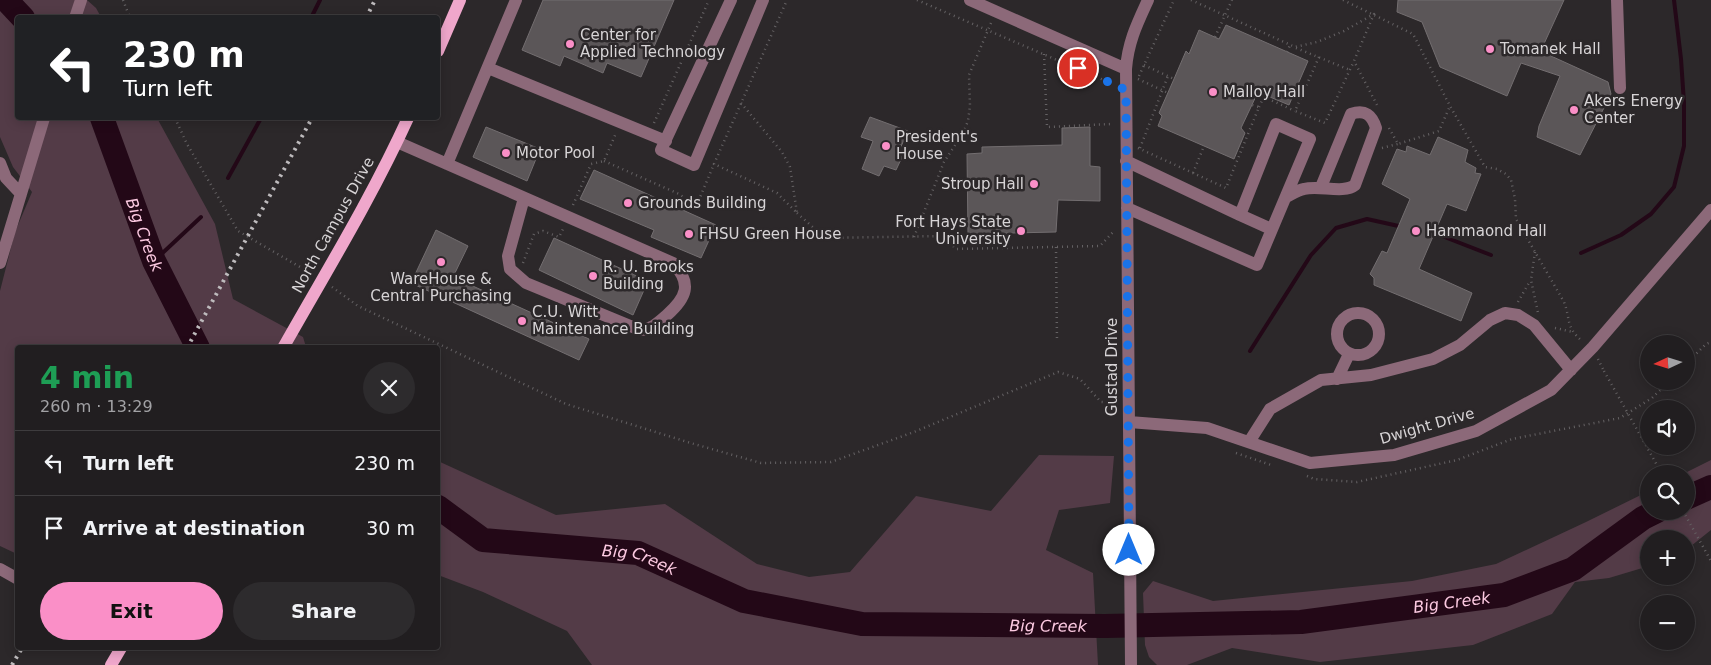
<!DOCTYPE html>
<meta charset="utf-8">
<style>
:root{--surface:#211e20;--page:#2d2b2d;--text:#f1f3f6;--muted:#a2a2a5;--line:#3e3c3e;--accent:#fa8fc7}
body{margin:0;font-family:"DejaVu Sans",sans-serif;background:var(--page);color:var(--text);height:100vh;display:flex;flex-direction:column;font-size:19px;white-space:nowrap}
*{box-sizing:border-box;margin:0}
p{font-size:16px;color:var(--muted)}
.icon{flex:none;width:28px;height:28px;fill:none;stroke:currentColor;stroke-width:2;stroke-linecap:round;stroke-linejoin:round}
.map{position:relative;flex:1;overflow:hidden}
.sheet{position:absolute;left:15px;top:345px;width:425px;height:305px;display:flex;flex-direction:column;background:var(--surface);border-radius:5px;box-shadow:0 2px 12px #0003,0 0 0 1px var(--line)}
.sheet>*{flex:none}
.banner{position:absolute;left:15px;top:15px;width:425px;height:105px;border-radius:5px;box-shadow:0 2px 12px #0003,0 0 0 1px var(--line);background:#202124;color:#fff;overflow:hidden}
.needle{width:32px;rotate:266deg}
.fabs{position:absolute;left:1640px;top:335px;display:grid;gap:10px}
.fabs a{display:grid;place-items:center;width:55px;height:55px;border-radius:50%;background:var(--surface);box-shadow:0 2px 12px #0003,0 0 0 1px var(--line);font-size:25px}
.pin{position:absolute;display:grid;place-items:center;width:42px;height:42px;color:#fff;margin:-21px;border:2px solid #fff;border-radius:50%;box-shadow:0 1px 5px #0007}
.me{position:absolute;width:55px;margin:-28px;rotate:0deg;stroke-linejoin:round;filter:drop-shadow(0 0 4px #0008)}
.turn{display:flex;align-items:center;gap:18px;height:105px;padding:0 25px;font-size:22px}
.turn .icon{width:65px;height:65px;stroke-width:2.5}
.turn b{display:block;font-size:35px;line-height:42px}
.round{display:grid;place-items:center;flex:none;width:52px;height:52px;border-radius:26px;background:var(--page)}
.summary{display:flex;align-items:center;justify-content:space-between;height:85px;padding:0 25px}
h1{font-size:30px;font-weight:700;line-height:38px;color:#1e9e55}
.cta{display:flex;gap:10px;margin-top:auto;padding:10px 25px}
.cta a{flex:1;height:58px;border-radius:30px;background:var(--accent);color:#111;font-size:20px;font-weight:700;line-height:58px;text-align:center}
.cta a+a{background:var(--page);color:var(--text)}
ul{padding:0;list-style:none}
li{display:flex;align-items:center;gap:15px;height:65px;padding:0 25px;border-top:1px solid var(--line)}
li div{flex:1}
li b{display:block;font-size:19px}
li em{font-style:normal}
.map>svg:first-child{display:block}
.green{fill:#533b47}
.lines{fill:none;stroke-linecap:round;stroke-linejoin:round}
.stream{stroke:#230817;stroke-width:4}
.river{stroke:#230817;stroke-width:24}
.building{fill:#5b5658;stroke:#736e70}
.path{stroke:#656264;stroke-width:2.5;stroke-dasharray:1 4;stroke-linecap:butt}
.minor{stroke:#8c6979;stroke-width:12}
.major{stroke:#efa7cb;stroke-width:12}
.rail{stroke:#bebbbd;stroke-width:4;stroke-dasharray:2.5 5;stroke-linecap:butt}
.path-bridge{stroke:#656264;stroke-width:2.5;stroke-dasharray:1 4;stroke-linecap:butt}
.route{stroke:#1a73e8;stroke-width:9;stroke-dasharray:0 16.2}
.poi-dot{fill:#fa8fc7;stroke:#2c282a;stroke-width:2}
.labels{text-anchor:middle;stroke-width:5;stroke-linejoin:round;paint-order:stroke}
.poi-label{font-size:15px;fill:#d7d4d6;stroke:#2c282a;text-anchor:start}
.street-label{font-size:15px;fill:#d7d4d6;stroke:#2c282a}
.water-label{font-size:16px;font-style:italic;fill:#fcc9e1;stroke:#2c282a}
</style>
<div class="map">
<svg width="1711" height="665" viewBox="0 0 1711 665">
<rect width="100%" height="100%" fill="#2c282a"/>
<path class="green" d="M0 0H87L96 8 101 17 18 18V118H157L215 224 233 299 303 337 306 347 18 348 17 554 0 546V291L15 232 32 192 13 167 0 137Z
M1039 455 1114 456 1110 503 1059 510 1046 550 1093 573 1098 665H592L567 631 483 592 438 575V461L556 515 665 504 757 564 809 577 850 572 916 496 991 511Z
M1711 460V530L1686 550V539H1649V566L1609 578 1575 582 1552 614 1473 645 1320 662 1232 648 1187 665H1157L1149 657 1145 645 1143 593 1153 581 1213 601 1412 581 1496 564 1586 522 1649 491V511H1686V474H1683Z"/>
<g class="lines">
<path class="stream" d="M311 18 320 0
M228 178 261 118
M1429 233 1442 236 1491 255
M1581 253 1621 235 1651 214 1674 187 1684 146V103L1681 59 1674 0
M154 261 201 217
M1250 351 1311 255 1336 228 1367 219 1403 227"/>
<g class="river">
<path d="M6 0 23 18"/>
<path id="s1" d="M102 118 154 261 198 348"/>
<path d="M1686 498 1711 487"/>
<path id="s2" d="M438 507 483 540 638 553 744 601 862 624 1105 626 1301 622 1504 595 1573 569 1643 518 1657 511"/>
</g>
</g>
<path class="building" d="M543 0H674L641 77 607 63 603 73 564 56 560 66 522 50Z
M1398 0H1564L1543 46 1554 51 1551 56 1608 82 1611 94 1580 155 1537 137 1539 126 1560 76 1521 63 1507 96 1440 67 1422 22 1397 12Z
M1226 25 1308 61 1289 105 1258 92 1241 128 1245 133 1234 159 1158 126 1162 116 1159 113 1174 79 1186 51 1189 54 1199 30 1219 39Z
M870 117 908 131 899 151 904 153 896 170 884 166 879 176 862 169 873 141 861 137Z
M486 127 540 149 527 181 473 157Z
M1090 127V166L1100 167V201L1058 200 1056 232 968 234 967 154 982 153V147L1062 145V128Z
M1438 137 1468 150 1465 162 1476 168 1475 173 1481 174 1466 211 1447 204 1419 269 1472 293 1461 321 1374 285V278L1370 274 1382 251 1387 253 1410 199 1382 184 1397 149 1406 152 1407 146 1430 155Z
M594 170 716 225 701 258 651 237 654 230 580 199Z
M436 230 468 246 453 277 589 339 579 360 411 283Z
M554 238 648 281 633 315 539 270Z"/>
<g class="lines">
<path class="path" d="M123 0 130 18
M917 0 1113 84
M1191 0 1295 47 1317 42 1344 31 1374 14 1354 61 1377 105
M1343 0 1413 34 1450 106 1485 167 1497 169 1506 174 1511 180 1515 199 1516 219 1564 302C1571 320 1565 326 1582 341
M1215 37 1232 0
M1296 48 1350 70
M1287 52 1290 45
M1044 54 1047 127 1112 124
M1319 57 1295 111 1325 123 1354 61
M1144 65 1174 79
M1139 76 1174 0
M1138 79 1168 93
M741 103 782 152 790 167 797 213 777 193 714 164 787 0
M1259 107 1264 97 1295 111
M175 118 187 144 238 231 312 274
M654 123 709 0
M1389 128 1398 144 1439 131 1450 106
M1138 148 1226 188 1259 107 1252 105
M1140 148 1168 76
M1382 148 1398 144
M604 161 679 194 696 207 714 164
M1193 173 1204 146
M573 205 591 164 604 161 616 133
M797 213 825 238 943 236 956 249 1100 246 1114 231
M914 237 944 162 963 133 968 121 970 106 969 75 991 23
M1056 247 1057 342
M1535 252 1531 280 1538 313
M523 263 534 234 543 231 559 237 563 229
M332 287 358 306 566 404 694 444 761 463 831 462 914 432 1058 372 1080 379 1101 402 1118 403
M1518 302 1530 281
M1555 328 1573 332
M1598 359 1604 371
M1686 364 1706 344 1711 342
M1236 453 1271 465
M1307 476 1314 479 1357 482 1457 460 1512 439 1620 418 1652 398 1669 381
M1683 511 1711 561"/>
<path class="minor" d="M731 0 661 150 694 165 763 0
M970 0 1126 69
M1617 0 1620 88
M75 18 81 0
M488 68 666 141
M397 142 673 263C693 284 686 298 667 315 659 322 651 330 640 330L526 283 510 269 508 256 524 198
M1126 161 1240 215 1276 124 1310 139 1257 265 1127 208
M0 163 6 178 21 194
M447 164 516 0
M1286 197C1292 194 1298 190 1304 189 1319 185 1344 194 1355 185L1376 128C1372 115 1365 109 1351 114L1321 187
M1240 215 1271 229
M0 263 44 118
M1337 334a21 21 0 1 1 42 0a21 21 0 1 1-42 0Z
M1337 379 1349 354
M1129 422 1207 428 1310 463 1394 455 1476 431 1551 390 1593 347 1711 210
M1249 442 1270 409 1321 380 1371 375 1433 359 1460 345 1490 320 1505 313 1518 315 1534 325 1571 370
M0 569 18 579
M1131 665 1126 69C1128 42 1137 24 1148 0"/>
<path class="major" d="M438 51 460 0
M283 348C326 272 372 197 408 118
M111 665 121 648"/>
<path class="rail" d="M366 18 375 0
M187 348 312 118
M12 665 22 648"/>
<path class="path-bridge" d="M1604 371 1662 474"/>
</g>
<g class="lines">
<path class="route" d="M1078 68 1126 90 1129 550"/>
</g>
<g class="poi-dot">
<circle cx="570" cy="44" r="5"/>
<circle cx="1490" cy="49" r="5"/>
<circle cx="1213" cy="92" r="5"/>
<circle cx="1574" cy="110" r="5"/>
<circle cx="886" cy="146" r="5"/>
<circle cx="506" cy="153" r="5"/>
<circle cx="1034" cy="184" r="5"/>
<circle cx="628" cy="203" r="5"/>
<circle cx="1021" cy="231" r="5"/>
<circle cx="1416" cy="231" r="5"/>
<circle cx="689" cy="234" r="5"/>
<circle cx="441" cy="262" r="5"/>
<circle cx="593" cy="276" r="5"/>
<circle cx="522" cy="321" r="5"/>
</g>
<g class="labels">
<g class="poi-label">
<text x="580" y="40">Center for<tspan x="580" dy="17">Applied Technology</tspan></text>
<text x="1500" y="54">Tomanek Hall</text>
<text x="1223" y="97">Malloy Hall</text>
<text x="1584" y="106">Akers Energy<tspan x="1584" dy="17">Center</tspan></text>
<text x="896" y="142">President's<tspan x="896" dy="17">House</tspan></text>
<text x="516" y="158">Motor Pool</text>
<text x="1024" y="189" text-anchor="end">Stroup Hall</text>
<text x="638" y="208">Grounds Building</text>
<text x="1011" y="227" text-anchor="end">Fort Hays State<tspan x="1011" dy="17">University</tspan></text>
<text x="1426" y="236">Hammaond Hall</text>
<text x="699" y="239">FHSU Green House</text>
<text x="603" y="272">R. U. Brooks<tspan x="603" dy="17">Building</tspan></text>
<text x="441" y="284" text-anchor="middle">WareHouse &amp;<tspan x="441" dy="17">Central Purchasing</tspan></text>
<text x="532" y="317">C.U. Witt<tspan x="532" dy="17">Maintenance Building</tspan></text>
</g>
<g class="street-label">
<text transform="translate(333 225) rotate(-61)" y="5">North Campus Drive</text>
<text transform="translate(1112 367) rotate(-90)" y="5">Gustad Drive</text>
<text transform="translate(1427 426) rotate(-16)" y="5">Dwight Drive</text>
</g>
<g class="water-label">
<text dy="6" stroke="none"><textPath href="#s1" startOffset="124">Big Creek</textPath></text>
<text dy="6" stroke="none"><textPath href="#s2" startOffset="214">Big Creek</textPath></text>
<text dy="6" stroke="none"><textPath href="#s2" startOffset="1039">Big Creek</textPath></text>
<text dy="6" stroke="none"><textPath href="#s2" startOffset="634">Big Creek</textPath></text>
</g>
</g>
</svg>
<div class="fabs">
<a><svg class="needle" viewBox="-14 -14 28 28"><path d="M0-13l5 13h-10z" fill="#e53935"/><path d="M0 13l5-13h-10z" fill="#a2a2a5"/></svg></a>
<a><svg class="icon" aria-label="sound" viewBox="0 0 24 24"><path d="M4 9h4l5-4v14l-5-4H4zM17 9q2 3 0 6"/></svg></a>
<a><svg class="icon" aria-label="search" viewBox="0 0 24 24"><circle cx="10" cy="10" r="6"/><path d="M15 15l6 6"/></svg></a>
<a>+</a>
<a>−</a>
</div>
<div class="pin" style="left:1078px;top:68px;background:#d93025"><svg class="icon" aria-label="arrive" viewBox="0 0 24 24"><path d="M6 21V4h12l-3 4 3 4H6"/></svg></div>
<svg class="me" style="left:1129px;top:550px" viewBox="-20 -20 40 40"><circle r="19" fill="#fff"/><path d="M0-13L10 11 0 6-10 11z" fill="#1a73e8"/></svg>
<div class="banner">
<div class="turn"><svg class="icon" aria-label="left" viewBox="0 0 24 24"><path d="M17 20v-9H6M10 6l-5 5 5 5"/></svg><div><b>230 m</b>Turn left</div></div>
</div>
<section class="sheet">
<div class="summary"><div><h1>4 min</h1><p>260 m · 13:29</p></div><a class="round"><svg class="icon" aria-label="close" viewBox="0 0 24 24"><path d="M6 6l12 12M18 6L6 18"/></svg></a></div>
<ul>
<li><svg class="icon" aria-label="left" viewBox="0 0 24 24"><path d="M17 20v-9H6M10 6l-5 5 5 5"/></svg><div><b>Turn left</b></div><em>230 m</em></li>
<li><svg class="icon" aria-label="arrive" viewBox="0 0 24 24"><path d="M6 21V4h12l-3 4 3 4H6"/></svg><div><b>Arrive at destination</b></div><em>30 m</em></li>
</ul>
<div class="cta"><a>Exit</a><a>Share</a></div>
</section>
</div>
